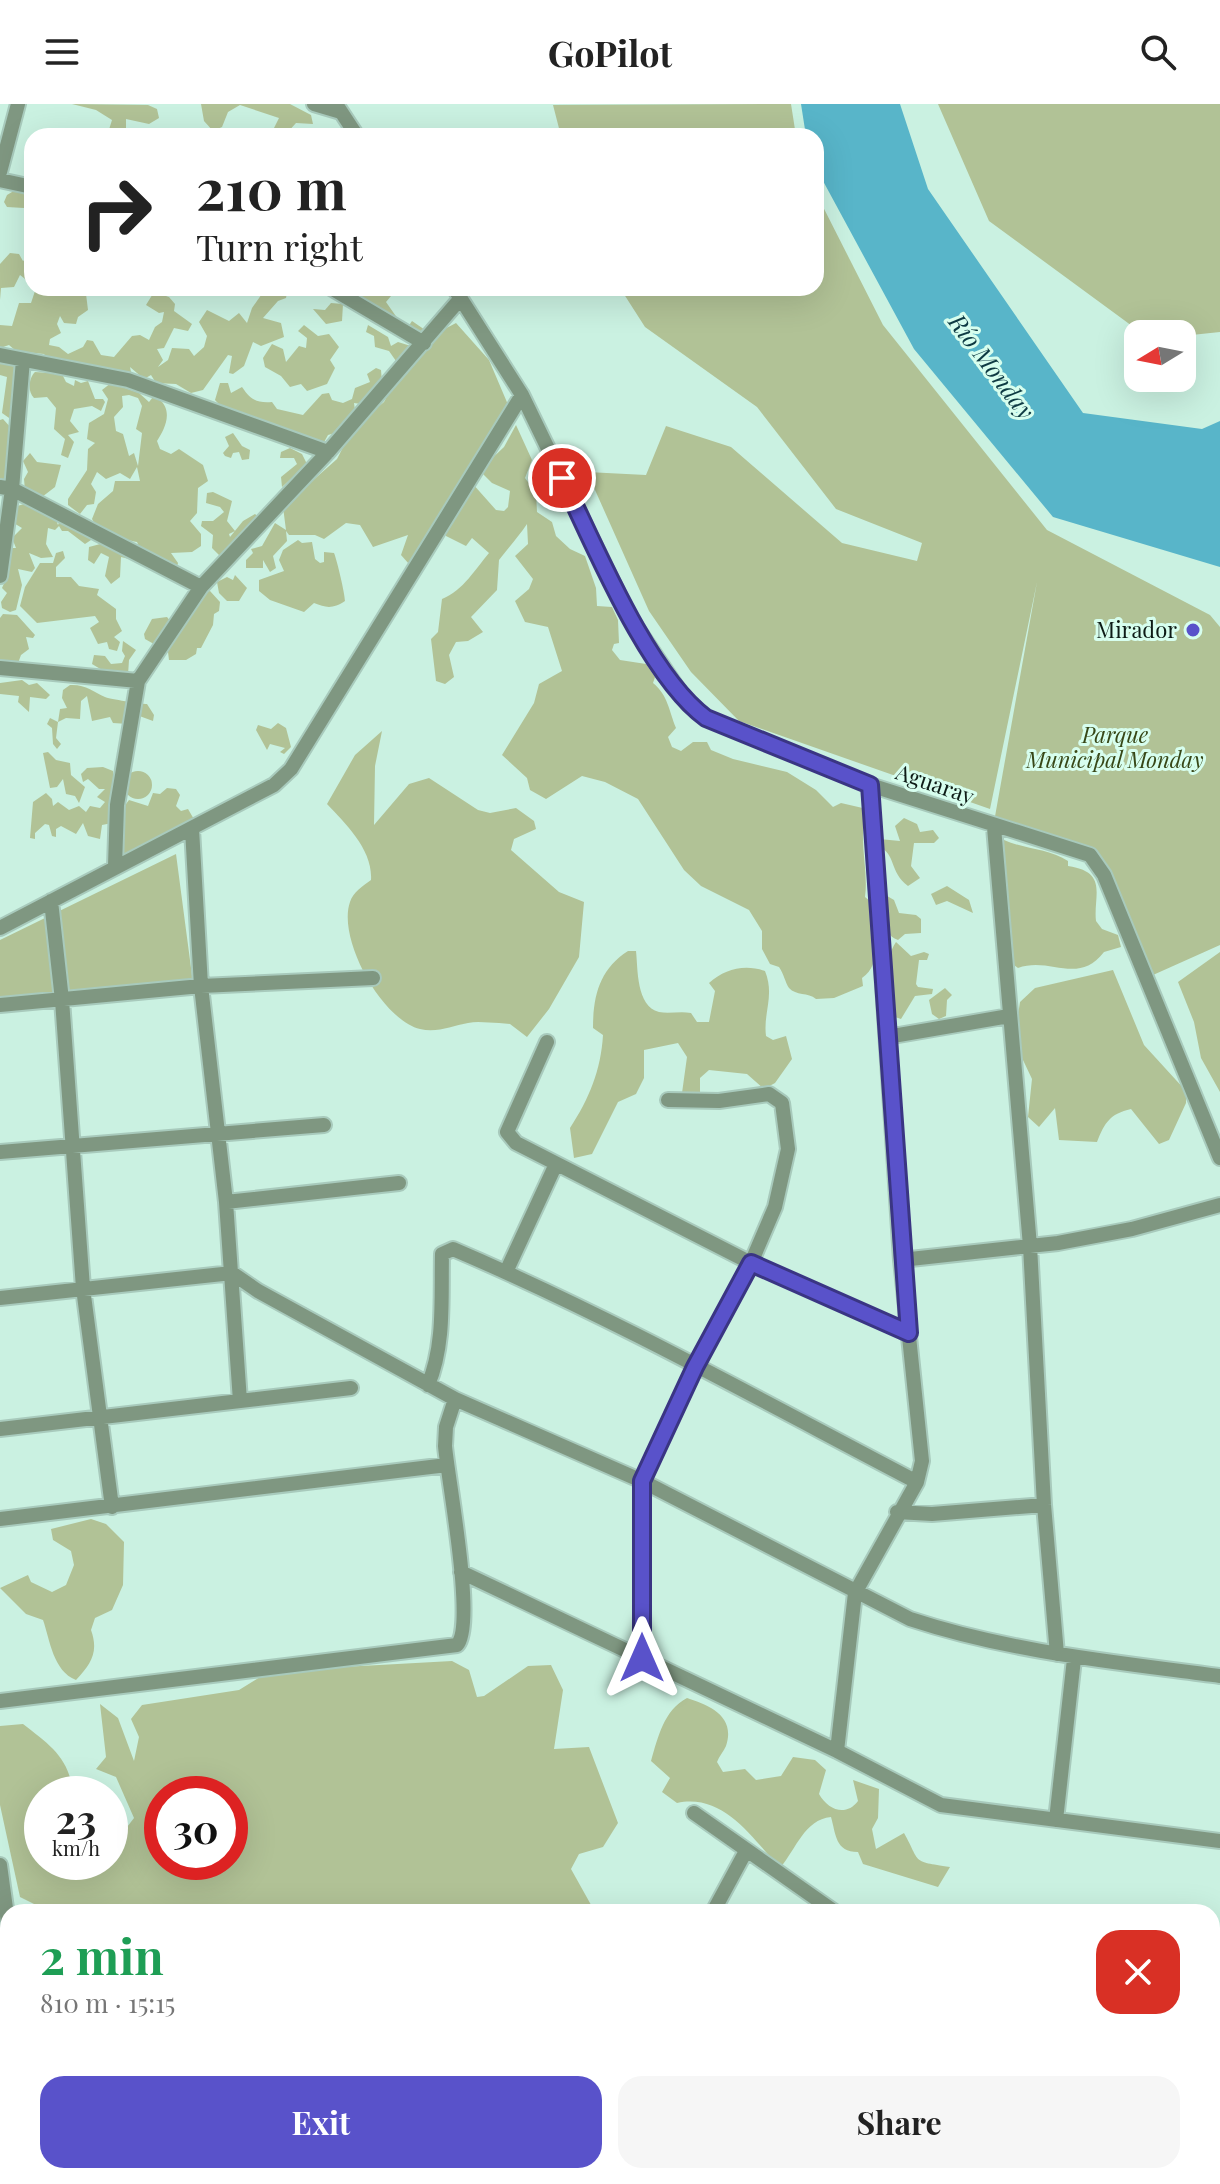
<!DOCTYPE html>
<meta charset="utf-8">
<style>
:root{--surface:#fff;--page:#f6f6f6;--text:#222;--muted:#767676;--accent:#5952ca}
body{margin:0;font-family:"Playfair Display",serif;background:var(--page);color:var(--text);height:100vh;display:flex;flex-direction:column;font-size:30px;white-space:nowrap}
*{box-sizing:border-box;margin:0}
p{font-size:26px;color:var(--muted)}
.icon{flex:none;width:44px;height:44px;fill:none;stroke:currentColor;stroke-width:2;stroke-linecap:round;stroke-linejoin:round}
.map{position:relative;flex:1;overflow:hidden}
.side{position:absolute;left:0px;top:1800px;width:1220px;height:280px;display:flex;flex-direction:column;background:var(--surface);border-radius:24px 24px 0 0;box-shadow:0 8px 32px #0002}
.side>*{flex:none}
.hud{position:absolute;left:24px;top:24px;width:800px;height:168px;border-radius:24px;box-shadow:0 8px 32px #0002;background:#fff;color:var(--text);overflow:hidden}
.needle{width:52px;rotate:260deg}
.controls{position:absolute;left:1124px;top:216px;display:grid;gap:16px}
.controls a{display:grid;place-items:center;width:72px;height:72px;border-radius:16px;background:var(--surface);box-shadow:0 8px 32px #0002;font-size:40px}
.speed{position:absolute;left:24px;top:1672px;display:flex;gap:16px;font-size:40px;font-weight:700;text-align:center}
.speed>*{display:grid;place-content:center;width:104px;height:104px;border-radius:50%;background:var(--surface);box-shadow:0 8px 32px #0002;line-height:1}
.speed small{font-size:20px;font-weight:400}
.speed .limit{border:12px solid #d22;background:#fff;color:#111}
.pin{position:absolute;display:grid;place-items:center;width:68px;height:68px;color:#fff;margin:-34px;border:4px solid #fff;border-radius:50%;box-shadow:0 2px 8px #0007}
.me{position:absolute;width:88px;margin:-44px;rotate:0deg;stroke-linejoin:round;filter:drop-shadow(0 0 6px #0008)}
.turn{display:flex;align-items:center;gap:28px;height:168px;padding:0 40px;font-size:36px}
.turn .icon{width:104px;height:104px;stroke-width:2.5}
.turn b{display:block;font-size:56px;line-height:68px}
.round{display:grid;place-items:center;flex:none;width:84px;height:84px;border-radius:24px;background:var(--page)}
.summary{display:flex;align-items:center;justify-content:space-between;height:136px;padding:0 40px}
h1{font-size:48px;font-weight:700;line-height:60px;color:#1e9e55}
.action{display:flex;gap:16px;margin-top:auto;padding:16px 40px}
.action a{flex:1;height:92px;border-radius:24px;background:var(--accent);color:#fff;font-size:32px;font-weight:700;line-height:92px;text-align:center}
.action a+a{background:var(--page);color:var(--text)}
header{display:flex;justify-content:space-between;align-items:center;height:104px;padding:0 40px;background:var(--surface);font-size:36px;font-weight:700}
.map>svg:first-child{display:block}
.green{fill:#b1c296;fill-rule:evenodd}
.water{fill:#58b5c9}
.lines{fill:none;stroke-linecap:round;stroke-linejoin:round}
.minor-casing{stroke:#a8cabc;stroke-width:18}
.minor{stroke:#7f9781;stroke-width:14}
.route-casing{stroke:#3a3583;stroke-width:20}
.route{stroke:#5952ca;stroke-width:14}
.poi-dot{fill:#5952ca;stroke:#d7feee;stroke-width:3}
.labels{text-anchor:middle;stroke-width:6;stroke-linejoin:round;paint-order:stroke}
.poi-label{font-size:22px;fill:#0d1b16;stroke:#d7feee;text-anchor:end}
.park-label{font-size:22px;font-style:italic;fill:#374717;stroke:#d7feee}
.street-label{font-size:22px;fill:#0d1b16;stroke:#d7feee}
.water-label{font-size:24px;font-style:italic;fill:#0e3a43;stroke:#d7feee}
</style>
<header><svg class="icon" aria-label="menu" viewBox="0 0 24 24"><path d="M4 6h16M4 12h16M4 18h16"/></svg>GoPilot<svg class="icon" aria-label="search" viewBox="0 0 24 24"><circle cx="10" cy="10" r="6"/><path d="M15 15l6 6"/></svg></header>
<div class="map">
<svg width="1220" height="2080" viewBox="0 0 1220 2080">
<rect width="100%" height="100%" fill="#caf1e1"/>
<path class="green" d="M72 0 148 1 157 5 159 14 149 20 126 15V24L147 28V32H107L112 16 96 6Z
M201 0H290L311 11 313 20 296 19 287 29 270 32 279 14 240 1 228 8 222 23 213 27 204 17Z
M791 0 796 32H561L553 1Z
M938 0H1220V228L1182 232 1143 230 989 117Z
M17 85 32 90V117L28 116 24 104 7 103 4 98 7 91Z
M816 89 883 221 1047 426 1210 511 1220 523V841L1153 871 1106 767 1090 747 994 718 1037 478 990 705 739 617 691 568 649 507 587 368 646 371 666 322 731 343 842 439 917 457 922 439 836 405 757 303 645 223 620 184H816Z
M10 149 19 150 23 157 32 151V175L29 178 20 171 14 183 1 184 0 196V160Z
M36 184H75L86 190 88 206 78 213 76 220 64 219 60 212 57 220 61 229 50 235 49 241 59 243 68 250 83 243 87 236 93 237 101 251 114 253 132 232 140 231 149 236 155 223 162 218 164 208 159 209 146 201 154 188 169 193 175 200 174 207 192 220 188 227 174 224 164 244 157 245 163 256 158 263 168 256 172 244 189 245 194 252 204 243 207 232 199 218 207 206 229 217 239 209 247 219 252 204 266 184H288L286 194 278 197 263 214 281 219 284 233 261 242 253 238 244 262 233 270 229 269 232 252 228 251 203 286 191 289 176 280 156 279 151 271 144 275 130 263 132 273 47 254 44 250 16 247 9 241 0 244V221L12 222 19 199H31Z
M364 184H389L391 192 386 198 400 218 359 195Z
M331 199 343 200 342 217 326 220 313 205 325 206Z
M412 217 428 228 437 229 456 219 489 256 509 303 499 314V322L492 323 493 327 409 460 401 451 408 431 373 443 360 421 346 419 324 435 315 431H289L286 427 287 437 273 452 276 464 270 468 263 456V464H246V456L253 449 251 445 262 442 275 419 286 426 283 403 337 355 353 324 384 298 395 277 432 240 408 223Z
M304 221 318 232 329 230 339 243 330 256 335 264 327 280 307 287 301 280 290 283 281 272 265 263 263 254 272 240 283 245 286 258 299 242 306 244 307 234 298 227Z
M368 221 388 233 391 242 398 238 414 243 402 258 396 257 389 247 375 243 374 232 366 228Z
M0 254 18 264 12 316 2 309 7 273 0 271Z
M376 264 381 266 382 278 361 300 354 299 355 306 338 328 328 331 323 340 229 311 215 296 220 279H228L231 289 242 283C251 296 256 299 272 298L277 305 303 311 322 290 329 289 332 296 343 299 352 295 355 284 370 278 367 270Z
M35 268 62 270 66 278 74 282 75 276 81 279 88 277 95 295H103L105 298 101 307 92 302 74 305 70 317 79 328 68 331 74 338 68 354 61 351 65 335 54 325 56 304 47 293 34 294C27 287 29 274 35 268Z
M111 279 139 289 149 298 153 293 161 297C173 309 164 326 157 337L160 345 171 350 179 345 203 361 208 377 198 384 197 409 190 417 201 430V442L192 448 171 449 178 459 176 467 143 451 137 438C123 435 100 431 92 415L98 400 113 387 115 377H140L137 363 130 375 120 369 106 375 97 368 91 380 96 388 94 400 87 401 80 410 68 401V395L87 366 88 345 95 339 87 335 89 319 104 310 108 295 102 286ZM129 291 138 294 142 302 136 325 142 329 138 362 134 349 129 352 123 330 116 327 114 313 123 303 122 292Z
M3 315 12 325 14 344H7L10 376 0 379V316Z
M516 321 532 356 525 374 536 389 537 408 552 418 556 432 570 445 585 452 596 484 597 502 612 503 618 516 619 539 614 540 612 546 620 556 646 560 655 573 653 579C668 591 669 607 676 624L668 633 672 643 681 647 693 638H707L711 646 733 655 787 668 816 686 833 703 841 699 867 705C857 734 869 765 865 793L871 798C873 822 885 858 862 874L863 882 834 894 816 895C808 888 796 892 789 884 785 878 784 870 779 863L770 860 762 845V827L749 806 701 782 684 766 638 695 605 678 582 672 546 695 530 686 527 674 502 651 534 599 539 580 562 567 548 523 525 518 515 497 529 485 533 475 515 452 528 440 527 420C519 432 509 443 499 456L497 486 471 513 483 528 468 537 456 538 449 551 454 573 445 580 436 577 431 535 438 528 442 495C463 487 476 464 489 449L472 434 466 442 446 432 445 421 472 379 496 406 504 407 508 403 510 387 492 379 483 370 485 361 504 343Z
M233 329 242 342 250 346 249 355 242 356 239 348 233 349 231 354 225 352 223 349 229 342 225 333Z
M290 344 302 350 307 360 282 383 281 373 297 360 294 354H280L281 348Z
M30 349 37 358 61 361 55 383 42 393 25 386 24 375 28 368 23 357Z
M213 388 232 397 227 417 235 427 229 430 230 433 243 417 255 410 261 415 221 453 212 444 213 431 201 422 202 417H213L224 408 220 403 206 399 207 389Z
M32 398 56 416 58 421 60 416 92 432 91 436 85 440 68 427H62L59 422 55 426 48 424 46 440 53 453 41 454 29 449 35 464 32 468 18 465 22 481 16 506 10 508 2 504 1 498 7 489 2 484 6 475V444H16L12 434 22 424 12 418 17 402Z
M298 436 302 439 312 438 315 455 320 459 324 458V448L334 449C337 456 345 490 345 497 333 505 326 504 314 499L304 508 270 496 259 487V476L284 467 279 456 283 446Z
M104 439 131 452 129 455 121 453 120 473 111 480 105 472 109 453 101 449 94 460 88 456 89 443Z
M63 447 65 454 56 463V473H71L79 482 99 485 97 491 116 505V515L122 527 114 533 120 538 117 547 109 545 107 538 98 540 90 524 99 518 95 512 37 519 20 502 25 483 40 459H53L56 449Z
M235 471 247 484 239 497H227L219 489 217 478 227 473 233 476Z
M210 487 220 498 219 507 214 510 213 521 201 544H197L196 550 186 556H169L168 548 145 535 144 530 152 515 167 513 171 518 202 489Z
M3 510 17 511 35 531 33 534 26 533 29 545 21 551 17 562H0V514Z
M123 537 136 546 129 556 128 571 107 569 92 560 94 551 105 552 111 560 122 559 125 552 122 547Z
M22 576 29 581 37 579 50 591 46 595 30 593 29 608 18 598 19 592 0 590V579Z
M70 581C85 580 94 588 105 593 110 595 140 600 147 600L154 611 153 617 134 610 128 620 113 619 110 613 92 617 87 592 81 597 80 615 66 614 58 618 56 634 61 640 57 645 53 640 52 624 47 620 50 614 58 618 60 605 67 604 62 594 63 586Z
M278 619 286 624 291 643 284 650 280 648 285 644 270 640 267 646 256 626 258 621 271 625Z
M382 627 375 662 374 721 409 680 429 674 478 706 490 709 516 704 534 717 536 725 514 735 511 746 559 788 584 798 579 853 549 905 527 933 510 920 499 919C489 919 478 917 468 919 452 922 437 929 420 925 382 916 337 835 350 798 353 788 363 782 371 776 373 746 346 720 327 700L355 651Z
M48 648 56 656 70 659 71 671 85 683 79 699 75 692 66 690 63 675 57 683 50 684 43 649Z
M103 663 113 667 114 683 111 685 114 687 115 707 109 713 112 719 102 721 100 735 88 732 83 719 76 730 61 722 56 725V733L52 732 49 721 45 720 35 729V735L30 734 33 698 46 689 52 695 53 702 58 698 69 706 79 702 86 708 90 702 100 704 105 698 97 693 105 685H99L88 675 83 678 81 670 87 664Z
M124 681a14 14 0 1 1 28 0a14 14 0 1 1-28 0Z
M167 684 176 685 180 691 176 702 181 707 188 705 195 717 125 763C120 742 114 713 129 696L148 702 153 689 160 690Z
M904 714 917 720 920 728 933 726 939 734 934 739H914L911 762 920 774 908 782C889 768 896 749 879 743V735L900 737 895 722Z
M1004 736C1024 745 1050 745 1068 757V762C1109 768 1093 792 1096 817L1102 825 1118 831 1121 843 1104 848C1078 882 1050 852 1018 864L1007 856 998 739Z
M176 750 193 879 0 904V836Z
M947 782 969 796 973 809 947 797 936 801 931 790Z
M882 789 894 796 899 809 916 811 921 815V829L905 830 898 836C879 829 886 806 882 789Z
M896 838 911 852 924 848 929 850 927 856H919L916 880 918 883 933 885 932 890 915 892 901 915 895 913C886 891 882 859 896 838Z
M628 847H636C638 865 636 902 659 908 669 910 680 907 691 909L697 918H709L715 887 709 879C725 865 744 860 765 867 775 892 763 908 766 932L773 936 786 932 792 955 775 979 764 985 747 970 709 966 700 974V994L688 995 682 989 687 953 678 939 644 946V974L636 990 618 998 592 1050 574 1054 570 1024C589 995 601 966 603 931L593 924C593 891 600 865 628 847Z
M1220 848V988L1201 954 1194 918 1178 878Z
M1113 866 1144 941 1186 987V999L1169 1036 1159 1040 1131 1005C1110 1010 1105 1018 1097 1038L1059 1036 1055 1004 1039 1023 1028 1013 1032 975 1014 937 1020 898 1035 884Z
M945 884 952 891 947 896 946 912 939 915 932 910 929 896Z
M91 1415 106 1420 124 1438 123 1481 112 1506 95 1514 91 1526C99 1548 91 1560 76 1576 53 1567 50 1536 43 1516L26 1510 0 1484 28 1471 31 1478 52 1488 66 1481 74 1461 71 1447 53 1436 51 1425Z
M452 1557 469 1566 477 1593 484 1592 528 1562 551 1561 563 1586 554 1645 589 1643 618 1719 603 1743 579 1750 571 1765 595 1808H50L20 1793 0 1701V1622L23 1620C50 1641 70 1654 73 1690H42V1758H110V1739L114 1740 134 1714 116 1673 96 1665 106 1653 100 1600 118 1614 134 1657 139 1633 131 1615 142 1601 239 1586 270 1567ZM162 1690H230V1758H162Z
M687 1594C709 1601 736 1612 726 1642 724 1647 719 1652 717 1658L723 1668 745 1665 756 1676 781 1672 793 1653 815 1656 826 1666 819 1690C828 1706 846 1713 858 1697L853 1676 879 1685 878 1714 872 1725 876 1745 904 1729C921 1759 910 1757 950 1763L938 1783 863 1760 858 1748C835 1748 836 1730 831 1713 804 1716 797 1744 780 1764 752 1734 724 1689 677 1699L662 1688 670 1674 651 1657C658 1633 664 1606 687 1594Z"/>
<path class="water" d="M801 0H900L928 85 1083 309 1202 325 1220 317V463L1053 413 914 245 816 64V32H806Z"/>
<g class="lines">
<g class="minor-casing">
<path id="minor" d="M314 0 341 8
M336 0 357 32
M0 68 18 0
M0 76 32 83
M331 184 424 239
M454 184 522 291 630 514 688 600 706 614 870 681 1090 751 1104 771 1220 1054
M0 251 128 276 328 348
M0 383 12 385 201 483
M0 472 12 385 23 256
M0 564 138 577
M994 723 1030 1142 1044 1401 1057 1550
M192 725 201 882 226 1098 240 1297
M115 762 117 701 138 577 201 483 328 348 461 194
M51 797 62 896 83 1184 112 1403
M0 824 274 681 291 665 522 291
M0 901 201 882 373 874
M887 933 1009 912
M547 938 507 1028 516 1039 751 1159 909 1229
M0 1048 324 1021
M226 1098 399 1079
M901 1156 1058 1139 1132 1125 1220 1101
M506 1168 556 1060
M0 1194 232 1169 258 1187 455 1295 642 1377 910 1515C1010 1548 1115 1558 1220 1572
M428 1281C445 1241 441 1194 442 1150L453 1145C612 1213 764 1298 917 1378
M0 1325 351 1284
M897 1408 932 1410 1044 1401
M0 1415 447 1361
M461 1468 837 1647 941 1701 1220 1737
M642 1554V1377L695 1263 751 1159 775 1103 788 1045 782 999 769 990 719 997 668 996
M0 1597 457 1541C476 1521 448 1376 445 1342L446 1323 455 1295
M837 1647 855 1489 917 1378 922 1357 901 1156 870 681
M694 1709 835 1808
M1056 1716 1074 1555
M0 1761 8 1819
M713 1808 746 1747
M1212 1932 1220 1922
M0 1940H8
M41 2072 43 2080
M494 2072 498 2080
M685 2072 690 2080
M149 2080 172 2072
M747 2080 759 2072
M1052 2080 1063 2072"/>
</g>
<use href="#minor" class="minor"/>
</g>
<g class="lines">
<g class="route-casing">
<path id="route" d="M562 374C594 440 648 572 706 614L870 681 909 1229 751 1159 695 1263 642 1377V1554"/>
</g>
<use href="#route" class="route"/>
</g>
<circle class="poi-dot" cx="1193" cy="526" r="8"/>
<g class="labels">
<g class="poi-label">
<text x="1177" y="534">Mirador</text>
</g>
<g class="park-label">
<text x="1115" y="639">Parque<tspan x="1115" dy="25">Municipal Monday</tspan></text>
</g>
<g class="street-label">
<text transform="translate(935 680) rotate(19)" y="8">Aguaray</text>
</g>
<g class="water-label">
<text transform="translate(991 263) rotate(53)" y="8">Río Monday</text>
</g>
</g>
</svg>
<div class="controls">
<a><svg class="needle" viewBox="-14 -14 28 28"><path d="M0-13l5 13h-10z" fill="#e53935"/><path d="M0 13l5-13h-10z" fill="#767676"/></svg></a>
</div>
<div class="speed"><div>23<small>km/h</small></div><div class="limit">30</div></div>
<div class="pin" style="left:562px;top:374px;background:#d93025"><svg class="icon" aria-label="arrive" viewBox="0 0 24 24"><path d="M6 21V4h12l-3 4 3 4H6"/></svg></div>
<svg class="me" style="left:642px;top:1554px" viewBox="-20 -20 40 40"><path d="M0-17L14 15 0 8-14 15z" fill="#5952ca" stroke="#fff" stroke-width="4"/></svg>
<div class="hud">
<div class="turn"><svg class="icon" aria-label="right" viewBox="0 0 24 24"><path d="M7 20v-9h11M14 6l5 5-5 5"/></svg><div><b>210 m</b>Turn right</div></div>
</div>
<section class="side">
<div class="summary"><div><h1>2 min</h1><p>810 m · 15:15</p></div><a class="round" style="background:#d93025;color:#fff"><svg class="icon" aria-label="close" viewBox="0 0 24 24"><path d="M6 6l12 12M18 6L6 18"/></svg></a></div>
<div class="action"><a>Exit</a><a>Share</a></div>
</section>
</div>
